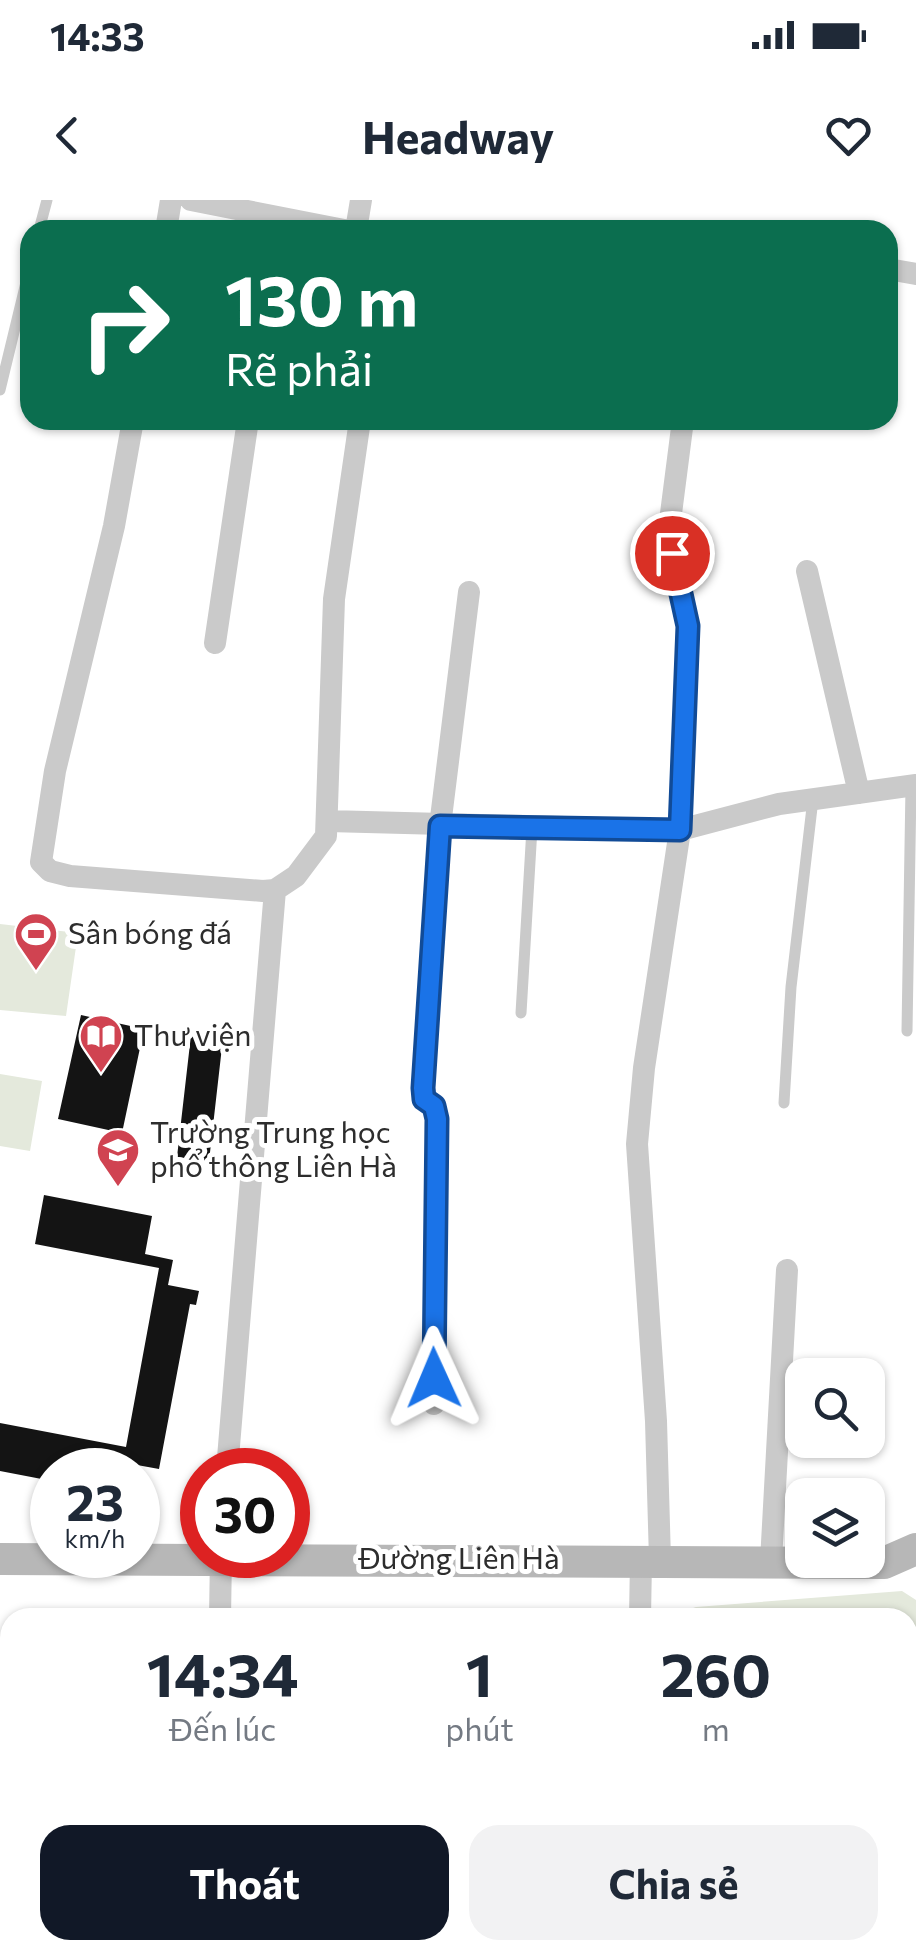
<!DOCTYPE html>
<html lang="vi">
<meta charset="utf-8">
<style>
:root{--surface:#fff;--page:#f2f2f3;--text:#1f2937;--muted:#747a83;--accent:#111827}
body{margin:0;font-family:Commissioner,sans-serif;background:var(--page);color:var(--text);height:100vh;display:flex;flex-direction:column;font-size:38px;white-space:nowrap}
*{box-sizing:border-box;margin:0}
p{font-size:32px;color:var(--muted)}
.icon{flex:none;width:55px;height:55px;fill:none;stroke:currentColor;stroke-width:2;stroke-linecap:round;stroke-linejoin:round}
.map{position:relative;flex:1;overflow:hidden}
.drawer{position:absolute;left:0px;top:1408px;width:918px;height:352px;display:flex;flex-direction:column;background:var(--surface);border-radius:30px 30px 0 0;box-shadow:0 2px 8px #0004}
.drawer>*{flex:none}
.banner{position:absolute;left:20px;top:20px;width:878px;height:210px;border-radius:30px;box-shadow:0 2px 8px #0004;background:#0b6e4f;color:#fff;overflow:hidden}
.controls{position:absolute;left:785px;top:1158px;display:grid;gap:20px}
.controls a{display:grid;place-items:center;width:100px;height:100px;border-radius:20px;background:var(--surface);box-shadow:0 2px 8px #0004;font-size:50px}
.speed{position:absolute;left:30px;top:1248px;display:flex;gap:20px;font-size:50px;font-weight:700;text-align:center}
.speed>*{display:grid;place-content:center;width:130px;height:130px;border-radius:50%;background:var(--surface);box-shadow:0 2px 8px #0004;line-height:1}
.speed small{font-size:25px;font-weight:400}
.speed .limit{border:15px solid #d22;background:#fff;color:#111}
.pin{position:absolute;display:grid;place-items:center;width:85px;height:85px;color:#fff;margin:-42px;border:5px solid #fff;border-radius:50%;box-shadow:0 2px 10px #0007}
.me{position:absolute;width:110px;margin:-55px;rotate:359deg;stroke-linejoin:round;filter:drop-shadow(0 0 8px #0008)}
.turn{display:flex;align-items:center;gap:35px;height:210px;padding:0 40px;font-size:45px}
.turn .icon{width:130px;height:130px;stroke-width:2.5}
.turn b{display:block;font-size:70px;line-height:85px}
.eta{display:flex;justify-content:space-evenly;align-items:center;height:170px;text-align:center}
.eta b{font-size:60px;font-weight:700;line-height:70px}
.action{display:flex;gap:20px;margin-top:auto;padding:20px 40px}
.action a{flex:1;height:115px;border-radius:30px;background:var(--accent);color:#fff;font-size:40px;font-weight:700;line-height:115px;text-align:center}
.action a+a{background:var(--page);color:var(--text)}
.status{display:flex;justify-content:space-between;align-items:center;height:70px;padding:0 50px;background:var(--surface);direction:ltr}
.status svg{height:28px;fill:currentColor}
header{display:flex;justify-content:space-between;align-items:center;height:130px;padding:0 40px;background:var(--surface);font-size:45px;font-weight:700}
.map>svg:first-child{display:block}
.green{fill:#e4e9dc}
.building{fill:#141414}
.lines{fill:none;stroke-linecap:round;stroke-linejoin:round}
.lane{stroke:#cacaca;stroke-width:11}
.street{stroke:#cacaca;stroke-width:22}
.secondary{stroke:#b7b7b7;stroke-width:32}
.route-casing{stroke:#114b97;stroke-width:25}
.route{stroke:#1a73e8;stroke-width:18}
.labels{text-anchor:middle;stroke-width:10;stroke-linejoin:round;paint-order:stroke}
.poi-label{font-size:30px;fill:#2d2d2d;stroke:#fff;text-anchor:start}
.street-label{font-size:30px;fill:#2d2d2d;stroke:#fff}
</style>
<div class="status"><b>14:33</b><svg viewBox="0 0 49 12"><path d="M0 12V9h3v3zM5 12V6h3v6zM10 12V3h3v9zM15 12V0h3v12zM26 1h20v11H26zM47 4h2v5h-2z"/></svg></div>
<header><svg class="icon" aria-label="back" viewBox="0 0 24 24"><path d="M15 5l-7 7 7 7"/></svg>Headway<svg class="icon" aria-label="heart" viewBox="0 0 24 24"><path d="M12 20l-8-8c-3-5 5-10 8-4 3-6 11-1 8 4z"/></svg></header>
<div class="map">
<svg width="916" height="1759" viewBox="0 0 916 1759">
<rect width="100%" height="100%" fill="#fff"/>
<path class="green" d="M0 724 78 733 66 816 0 810Z
M0 874 42 881 30 951 0 946Z
M902 1391 916 1400V1583H908V1418L667 1417 696 1407Z"/>
<path class="building" d="M81 815 144 829 122 933 58 919Z
M191 835 223 838 209 961 177 957Z
M44 995 152 1016 145 1054 173 1060 168 1085 199 1091 196 1105 190 1104 159 1269 93 1257 91 1270H52V1281L0 1271V1223L126 1247 159 1068 35 1044Z"/>
<g class="lines">
<path class="lane" d="M39 30 47 0
M0 190 30 66
M521 813 532 628
M907 831 911 586
M784 903 791 787 813 599"/>
<path class="street" d="M191 0 344 30
M166 30 171 0
M356 30 361 0
M888 69 916 74
M133 220 114 326 55 571 41 662 50 671 70 676 263 691 275 690 296 676 326 636 334 399 360 220
M807 371 859 593
M215 443 248 220
M328 621 680 630 779 604 916 585
M434 1204 437 919 434 906 424 899 423 888 440 626 469 392
M227 1270 275 690
M660 1360 656 1221 637 944 644 868 680 630 688 426 669 329 683 220
M771 1361 787 1070
M220 1418 221 1355
M640 1418 641 1360
M29 1759V1750
M215 1759V1750
M606 1759 607 1750"/>
<path class="secondary" d="M0 1359 884 1363 916 1349"/>
</g>
<g class="lines">
<g class="route-casing">
<path id="route" d="M434 1178 437 919 434 906 424 899 423 888 440 626 680 630 688 426 672 353"/>
</g>
<use href="#route" class="route"/>
</g>
<defs>
<g id="stadium-pin" transform="scale(2.25)"><path d="M0 17L-7.5 6A9.5 9.5 0 1 1 7.5 6Z" fill="#d04351" stroke="#fff"/><path d="M0-5a6.5 5 0 1 0 0 10a6.5 5 0 1 0 0-10ZM-3.5-1.8h7v3.6h-7Z" fill="#fff"/></g>
<g id="library-pin" transform="scale(2.25)"><path d="M0 17L-7.5 6A9.5 9.5 0 1 1 7.5 6Z" fill="#d04351" stroke="#fff"/><path d="M-6-4Q-3-5.5-.7-3.5V5Q-3 3-6 4ZM6-4Q3-5.5 .7-3.5V5Q3 3 6 4Z" fill="#fff"/></g>
<g id="school-pin" transform="scale(2.25)"><path d="M0 17L-7.5 6A9.5 9.5 0 1 1 7.5 6Z" fill="#d04351" stroke="#fff"/><path d="M0-5L7-2L0 1L-7-2ZM-4 1L0 2.5L4 1V4Q0 6-4 4Z" fill="#fff"/></g>
</defs>
<g fill-rule="evenodd">
<use href="#stadium-pin" x="36" y="734"/>
<use href="#library-pin" x="101" y="836"/>
<use href="#school-pin" x="118" y="950"/>
</g>
<g class="labels">
<g class="poi-label">
<text x="68" y="744">Sân bóng đá</text>
<text x="134" y="846">Thư viện</text>
<text x="150" y="943">Trường Trung học<tspan x="150" dy="34">phổ thông Liên Hà</tspan></text>
</g>
<g class="street-label">
<text x="459" y="1369">Đường Liên Hà</text>
</g>
</g>
</svg>
<div class="controls">
<a><svg class="icon" aria-label="search" viewBox="0 0 24 24"><circle cx="10" cy="10" r="6"/><path d="M15 15l6 6"/></svg></a>
<a><svg class="icon" aria-label="layers" viewBox="0 0 24 24"><path d="M12 4l9 5-9 5-9-5zM3 14l9 5 9-5"/></svg></a>
</div>
<div class="speed"><div>23<small>km/h</small></div><div class="limit">30</div></div>
<div class="pin" style="left:672px;top:353px;background:#d93025"><svg class="icon" aria-label="arrive" viewBox="0 0 24 24"><path d="M6 21V4h12l-3 4 3 4H6"/></svg></div>
<svg class="me" style="left:434px;top:1178px" viewBox="-20 -20 40 40"><path d="M0-17L14 15 0 8-14 15z" fill="#1a73e8" stroke="#fff" stroke-width="4"/></svg>
<div class="banner">
<div class="turn"><svg class="icon" aria-label="right" viewBox="0 0 24 24"><path d="M7 20v-9h11M14 6l5 5-5 5"/></svg><div><b>130 m</b>Rẽ phải</div></div>
</div>
<section class="drawer">
<div class="eta">
<div><b>14:34</b><p>Đến lúc</p></div>
<div><b>1</b><p>phút</p></div>
<div><b>260</b><p>m</p></div>
</div>
<div class="action"><a>Thoát</a><a>Chia sẻ</a></div>
</section>
</div>
